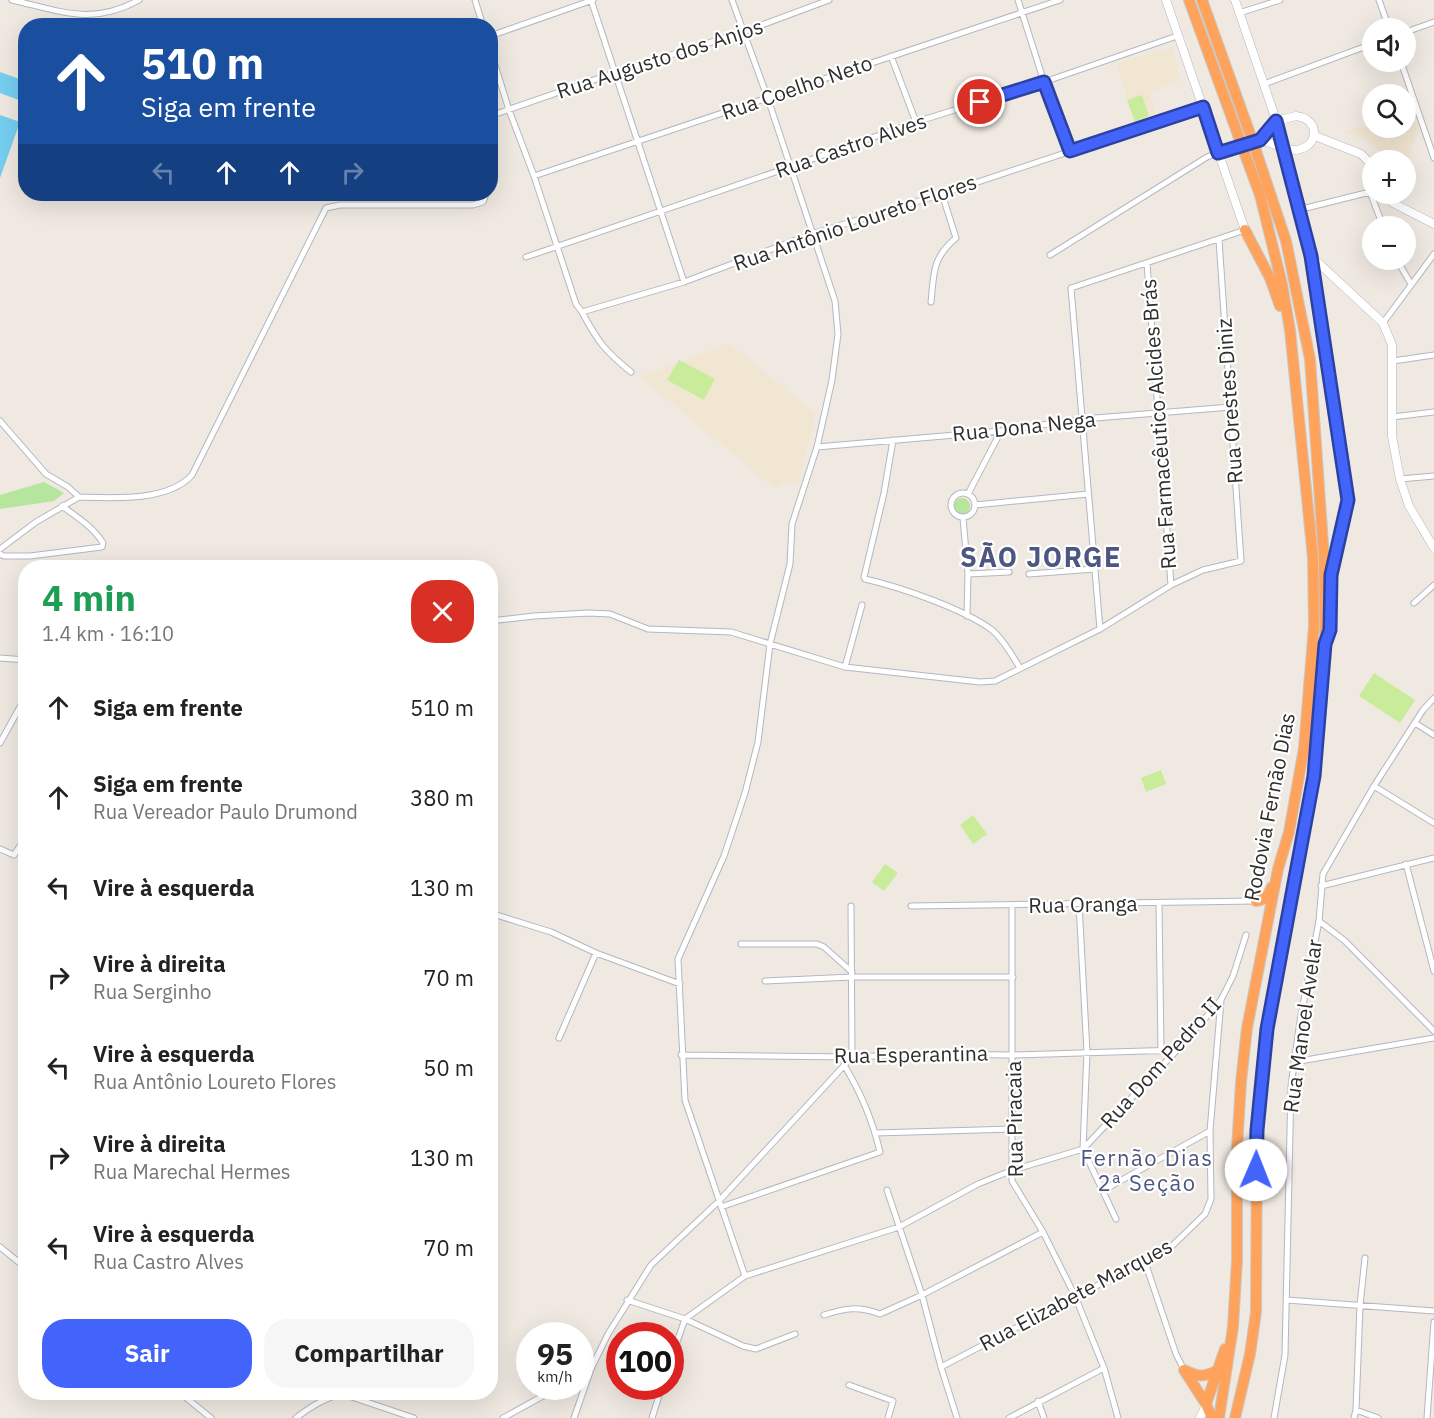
<!DOCTYPE html>
<html lang="pt">
<meta charset="utf-8">
<style>
:root{--surface:#fff;--page:#f6f6f6;--text:#222;--muted:#767676;--accent:#4264fb}
body{margin:0;font-family:"IBM Plex Sans",sans-serif;background:var(--page);color:var(--text);height:100vh;display:flex;flex-direction:column;font-size:22px;white-space:nowrap}
*{box-sizing:border-box;margin:0}
p{font-size:20px;color:var(--muted)}
.icon{flex:none;width:33px;height:33px;fill:none;stroke:currentColor;stroke-width:2;stroke-linecap:round;stroke-linejoin:round}
.map{position:relative;flex:1;overflow:hidden}
.panel{position:absolute;left:18px;top:560px;width:480px;height:840px;display:flex;flex-direction:column;background:var(--surface);border-radius:24px;box-shadow:0 6px 24px #0002}
.panel>*{flex:none}
.banner{position:absolute;left:18px;top:18px;width:480px;height:183px;border-radius:24px;box-shadow:0 6px 24px #0002;background:#1a4fa0;color:#fff;overflow:hidden}
.fabs{position:absolute;left:1362px;top:18px;display:grid;gap:12px}
.fabs a{display:grid;place-items:center;width:54px;height:54px;border-radius:50%;background:var(--surface);box-shadow:0 6px 24px #0002;font-size:30px}
.speed{position:absolute;left:516px;top:1322px;display:flex;gap:12px;font-size:30px;font-weight:700;text-align:center}
.speed>*{display:grid;place-content:center;width:78px;height:78px;border-radius:50%;background:var(--surface);box-shadow:0 6px 24px #0002;line-height:1}
.speed small{font-size:15px;font-weight:400}
.speed .limit{border:9px solid #d22;background:#fff;color:#111}
.pin{position:absolute;display:grid;place-items:center;width:51px;height:51px;color:#fff;margin:-26px;border:3px solid #fff;border-radius:50%;box-shadow:0 2px 6px #0007}
.me{position:absolute;width:66px;margin:-33px;rotate:1deg;stroke-linejoin:round;filter:drop-shadow(0 0 4px #0008)}
.turn{display:flex;align-items:center;gap:21px;height:126px;padding:0 24px;font-size:27px}
.turn .icon{width:78px;height:78px;stroke-width:2.5}
.turn b{display:block;font-size:42px;line-height:51px}
.lanes{display:flex;align-items:center;height:57px;padding:0 24px;background:#0003;justify-content:center;gap:30px;direction:ltr}
.lanes .off{opacity:.35}
.round{display:grid;place-items:center;flex:none;width:63px;height:63px;border-radius:24px;background:var(--page)}
.head{display:flex;align-items:center;justify-content:space-between;height:102px;padding:0 24px}
h1{font-size:36px;font-weight:800;line-height:45px;color:#1e9e55}
.action{display:flex;gap:12px;margin-top:auto;padding:12px 24px}
.action a{flex:1;height:69px;border-radius:24px;background:var(--accent);color:#fff;font-size:24px;font-weight:800;line-height:69px;text-align:center}
.action a+a{background:var(--page);color:var(--text)}
ul{padding:0;list-style:none}
li{display:flex;align-items:center;gap:18px;height:90px;padding:0 24px}
li div{flex:1}
li b{display:block;font-size:22px}
li em{font-style:normal}
.map>svg:first-child{display:block}
.education{fill:#f0e6d1}
.green{fill:#b6e59e}
.pitch{fill:#c9ec9a}
.water{fill:#75cff0}
.lines{fill:none;stroke-linecap:round;stroke-linejoin:round}
.street-casing{stroke:#b4b7c1;stroke-width:7}
.secondary-casing{stroke:#b4b7c1;stroke-width:9}
.highway-casing{stroke:#c9c9c9;stroke-width:12}
.street{stroke:#fff;stroke-width:5}
.secondary{stroke:#fff;stroke-width:8}
.highway{stroke:#ffa35c;stroke-width:10}
.highway-bridge-casing{stroke:#c9c9c9;stroke-width:12;stroke-linecap:butt}
.highway-bridge{stroke:#ffa35c;stroke-width:10}
.route-casing{stroke:#2b41a3;stroke-width:15}
.route{stroke:#4264fb;stroke-width:10}
.labels{text-anchor:middle;stroke-width:4.5;stroke-linejoin:round;paint-order:stroke}
.street-label{font-size:21px;fill:#2e2e2e;stroke:#fff}
.neighbourhood-label{font-size:22px;letter-spacing:1.5px;fill:#4d5680;stroke:#fff}
.district-label{font-size:27px;font-weight:bold;letter-spacing:1.5px;fill:#4d5680;stroke:#fff}
</style>
<div class="map">
<svg width="1434" height="1418" viewBox="0 0 1434 1418">
<rect width="100%" height="100%" fill="#efe9e1"/>
<path class="education" d="M1172 47 1181 80 1150 92 1156 113 1134 123 1117 63Z
M1413 117 1418 129 1406 165V160H1386L1381 152 1368 142 1344 131 1372 125V128H1406V119Z
M729 343 816 414 798 484 781 483 776 490 640 377Z"/>
<path class="green" d="M44 482 64 493 54 501 0 509V495Z
M954 506a8 8 0 1 1 16 0a8 8 0 1 1-16 0Z"/>
<path class="pitch" d="M1142 95 1149 116 1135 122 1127 100Z
M679 360 715 379 704 400 667 380Z
M1374 673 1415 700 1400 723 1359 696Z
M1161 770 1166 784 1146 792 1141 778Z
M973 815 987 834 973 844 960 825Z
M885 864 898 873 884 891 872 882Z"/>
<path class="water" d="M0 72 25 81 24 102 0 93Z
M0 115 20 122 0 178Z"/>
<g class="lines">
<g class="street-casing">
<path id="street" d="M12 0C61 11 92 26 139 0
M475 0 483 26
M591 0 684 282
M732 0 768 99 835 301 838 334 832 380 817 447 792 524 790 564 770 644 758 742 745 793 724 856 678 959 685 1100 745 1276
M1018 0 1044 82 1070 151
M1379 0 1389 28
M1239 13 1280 0
M1406 32 1434 22
M490 36 593 0
M490 49 509 110 534 176 576 304 582 312
M891 56 916 122
M1401 62 1434 158
M1264 84 1372 44
M490 116 614 73 743 32 829 0
M534 176 1060 0
M1298 210 1370 192 1383 226
M1050 255 1207 157 1218 153
M526 257 790 167 916 122 1044 82 1177 36
M1397 260 1411 284
M1147 263 1171 585
M931 302C934 273 932 258 956 238L942 194
M1383 323 1434 254
M1393 361 1434 355
M631 372C605 351 598 342 582 312L684 282 812 234 942 194 1203 107
M1392 417 1434 412
M0 421 46 474 68 487 79 497C112 498 168 502 192 475L326 208 340 205H473L483 202 486 194
M893 440 884 493 864 577 865 579C900 587 964 609 992 630 1003 639 1012 655 1020 668
M817 447 1001 431 1083 419 1231 407
M1400 479 1434 476
M951 505a12 12 0 1 1 24 0a12 12 0 1 1-24 0Z
M968 494 1001 431
M975 505 1088 494
M963 518 968 574 967 616
M0 549 36 522 79 497
M0 554 4 556H30L102 547 103 543C93 527 77 517 62 506
M968 574 1009 572
M1029 574 1094 569
M1414 603 1434 585
M490 621 534 616 589 613 610 614 648 629 731 632 845 667 980 682 995 681 1100 629 1171 585 1203 570 1241 561 1219 240
M1100 629 1071 288 1245 230
M0 658 26 660
M845 667 862 605
M1415 723 1434 735
M0 743 26 696
M1374 786 1434 823
M0 849 14 855 26 837
M1406 864 1434 971
M1321 886 1434 858
M1079 904 1087 1052 1083 1149 1116 1219
M1159 904 1161 1051
M911 906 1256 901
M1012 906V1181L1043 1232 1075 1296 1104 1368 1118 1418
M490 913 551 932 596 953 680 984
M1319 921 1345 941 1434 1031
M741 944H817L824 947 852 972
M765 981 852 977H1013
M559 1038 596 953
M681 1055 852 1057 920 1054 1013 1055 1177 1050
M1294 1062 1434 1038
M875 1133 1013 1129
M887 1190 922 1295 941 1367 957 1418
M1102 1191 1210 1131
M721 1207 880 1152C873 1122 860 1091 844 1065
M0 1247 26 1268
M1145 1262 1176 1354 1184 1370
M627 1300 685 1319 743 1346 756 1349 795 1334
M1287 1300 1434 1311
M824 1315C846 1308 858 1306 880 1314L922 1295 1043 1232
M670 1362 685 1319 745 1276 899 1227 978 1184 1013 1170 1083 1149 1177 1050 1221 1000 1233 976 1246 935
M941 1367 1171 1247 1205 1214 1211 1199 1210 1131 1221 1000
M580 1375 591 1369
M849 1385 893 1401 888 1418
M179 1392 211 1418
M1038 1401 1044 1418
M1356 1410 1378 1418
M296 1418C310 1407 325 1397 343 1394L414 1418
M503 1418 561 1386
M574 1418 591 1369 608 1334 651 1265 719 1201 852 1057 851 906
M652 1418 662 1386
M1009 1418 1104 1368
M1274 1418 1285 1355 1291 1086 1300 1021 1319 921 1323 874 1374 786 1423 710 1434 698
M1354 1418 1356 1410 1360 1305 1365 1258
M1427 1418 1434 1322"/>
</g>
<g class="secondary-casing">
<path id="secondary" d="M1166 0 1245 230
M1235 0 1273 111 1311 256 1383 323 1392 345V436L1400 479 1409 506 1434 548
M1296 116C1322 119 1319 150 1293 150 1282 149 1271 142 1260 140L1276 121Z
M1315 136 1361 154 1372 165
M1218 153 1245 144
M1385 194 1393 203 1434 224
M1200 1418 1205 1407"/>
</g>
<g class="highway-casing">
<path id="highway" d="M1189 0 1238 135
M1202 0 1249 131
M1245 230 1270 278 1280 306
M1311 256 1348 500C1342 530 1332 558 1331 588
M1256 901C1266 900 1268 895 1272 887
M1206 1404 1184 1370C1197 1376 1203 1378 1216 1371
M1212 1418 1206 1404 1225 1349
M1219 1418 1233 1327 1237 1260V1148L1241 1082 1247 1028 1278 869 1289 832 1304 748 1314 626 1313 558 1290 330 1282 284 1260 195 1243 149
M1235 1418 1250 1354 1256 1312 1257 1130 1267 1029 1314 776 1321 708 1325 644 1324 558 1310 359 1286 241 1254 145"/>
</g>
<use href="#street" class="street"/>
<use href="#secondary" class="secondary"/>
<use href="#highway" class="highway"/>
<g class="highway-bridge-casing">
<path id="highway-bridge" d="M1249 131 1254 145
M1238 135 1243 149"/>
</g>
<use href="#highway-bridge" class="highway-bridge"/>
</g>
<g class="lines">
<g class="route-casing">
<path id="route" d="M980 102 1044 82 1070 151 1203 107 1218 153 1260 140 1276 121 1311 256 1348 500 1331 575 1330 630 1325 644 1314 776 1267 1029 1257 1130 1256 1170"/>
</g>
<use href="#route" class="route"/>
</g>
<g class="labels">
<g class="street-label">
<text transform="translate(660 59) rotate(-18)" y="7">Rua Augusto dos Anjos</text>
<text transform="translate(797 88) rotate(-19)" y="7">Rua Coelho Neto</text>
<text transform="translate(851 146) rotate(-19)" y="7">Rua Castro Alves</text>
<text transform="translate(855 223) rotate(-19)" y="7">Rua Antônio Loureto Flores</text>
<text transform="translate(1230 401) rotate(-94)" y="7">Rua Orestes Diniz</text>
<text transform="translate(1159 424) rotate(-94)" y="7">Rua Farmacêutico Alcides Brás</text>
<text transform="translate(1024 427) rotate(-6)" y="7">Rua Dona Nega</text>
<text transform="translate(1270 807) rotate(-79)" y="7">Rodovia Fernão Dias</text>
<text transform="translate(1083 905) rotate(-1)" y="7">Rua Oranga</text>
<text transform="translate(1303 1026) rotate(-82)" y="7">Rua Manoel Avelar</text>
<text transform="translate(911 1055) rotate(-1)" y="7">Rua Esperantina</text>
<text transform="translate(1161 1063) rotate(-48)" y="7">Rua Dom Pedro II</text>
<text transform="translate(1015 1119) rotate(-91)" y="7">Rua Piracaia</text>
<text transform="translate(1076 1295) rotate(-28)" y="7">Rua Elizabete Marques</text>
</g>
<g class="neighbourhood-label">
<text x="1147" y="1166">Fernão Dias<tspan x="1147" dy="25">2ª Seção</tspan></text>
</g>
<g class="district-label">
<text x="1041" y="567">SÃO JORGE</text>
</g>
</g>
</svg>
<div class="fabs">
<a><svg class="icon" aria-label="sound" viewBox="0 0 24 24"><path d="M4 9h4l5-4v14l-5-4H4zM17 9q2 3 0 6"/></svg></a>
<a><svg class="icon" aria-label="search" viewBox="0 0 24 24"><circle cx="10" cy="10" r="6"/><path d="M15 15l6 6"/></svg></a>
<a>+</a>
<a>−</a>
</div>
<div class="speed"><div>95<small>km/h</small></div><div class="limit">100</div></div>
<div class="pin" style="left:980px;top:102px;background:#d93025"><svg class="icon" aria-label="arrive" viewBox="0 0 24 24"><path d="M6 21V4h12l-3 4 3 4H6"/></svg></div>
<svg class="me" style="left:1256px;top:1170px" viewBox="-20 -20 40 40"><circle r="19" fill="#fff"/><path d="M0-13L10 11 0 6-10 11z" fill="#4264fb"/></svg>
<div class="banner">
<div class="turn"><svg class="icon" aria-label="ahead" viewBox="0 0 24 24"><path d="M12 20V5M6 11l6-6 6 6"/></svg><div><b>510 m</b>Siga em frente</div></div>
<div class="lanes"><svg class="icon off" aria-label="left" viewBox="0 0 24 24"><path d="M17 20v-9H6M10 6l-5 5 5 5"/></svg><svg class="icon" aria-label="ahead" viewBox="0 0 24 24"><path d="M12 20V5M6 11l6-6 6 6"/></svg><svg class="icon" aria-label="ahead" viewBox="0 0 24 24"><path d="M12 20V5M6 11l6-6 6 6"/></svg><svg class="icon off" aria-label="right" viewBox="0 0 24 24"><path d="M7 20v-9h11M14 6l5 5-5 5"/></svg></div>
</div>
<section class="panel">
<div class="head"><div><h1>4 min</h1><p>1.4 km · 16:10</p></div><a class="round" style="background:#d93025;color:#fff"><svg class="icon" aria-label="close" viewBox="0 0 24 24"><path d="M6 6l12 12M18 6L6 18"/></svg></a></div>
<ul>
<li><svg class="icon" aria-label="ahead" viewBox="0 0 24 24"><path d="M12 20V5M6 11l6-6 6 6"/></svg><div><b>Siga em frente</b></div><em>510 m</em></li>
<li><svg class="icon" aria-label="ahead" viewBox="0 0 24 24"><path d="M12 20V5M6 11l6-6 6 6"/></svg><div><b>Siga em frente</b><p>Rua Vereador Paulo Drumond</p></div><em>380 m</em></li>
<li><svg class="icon" aria-label="left" viewBox="0 0 24 24"><path d="M17 20v-9H6M10 6l-5 5 5 5"/></svg><div><b>Vire à esquerda</b></div><em>130 m</em></li>
<li><svg class="icon" aria-label="right" viewBox="0 0 24 24"><path d="M7 20v-9h11M14 6l5 5-5 5"/></svg><div><b>Vire à direita</b><p>Rua Serginho</p></div><em>70 m</em></li>
<li><svg class="icon" aria-label="left" viewBox="0 0 24 24"><path d="M17 20v-9H6M10 6l-5 5 5 5"/></svg><div><b>Vire à esquerda</b><p>Rua Antônio Loureto Flores</p></div><em>50 m</em></li>
<li><svg class="icon" aria-label="right" viewBox="0 0 24 24"><path d="M7 20v-9h11M14 6l5 5-5 5"/></svg><div><b>Vire à direita</b><p>Rua Marechal Hermes</p></div><em>130 m</em></li>
<li><svg class="icon" aria-label="left" viewBox="0 0 24 24"><path d="M17 20v-9H6M10 6l-5 5 5 5"/></svg><div><b>Vire à esquerda</b><p>Rua Castro Alves</p></div><em>70 m</em></li>
</ul>
<div class="action"><a>Sair</a><a>Compartilhar</a></div>
</section>
</div>
